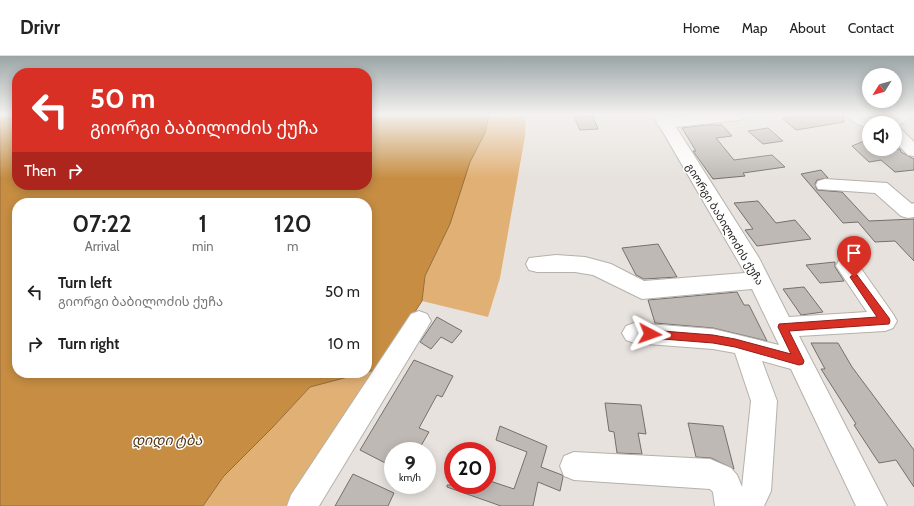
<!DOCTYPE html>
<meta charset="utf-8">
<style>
:root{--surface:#fff;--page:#f6f6f6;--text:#222;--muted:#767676;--line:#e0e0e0}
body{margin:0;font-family:Cabin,"Noto Sans Georgian",sans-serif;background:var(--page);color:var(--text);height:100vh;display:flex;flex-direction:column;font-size:15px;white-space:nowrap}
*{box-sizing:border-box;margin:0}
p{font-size:13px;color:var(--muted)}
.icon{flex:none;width:22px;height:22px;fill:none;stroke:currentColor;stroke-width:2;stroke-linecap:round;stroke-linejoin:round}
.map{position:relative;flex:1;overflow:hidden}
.drawer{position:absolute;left:12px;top:142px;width:360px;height:180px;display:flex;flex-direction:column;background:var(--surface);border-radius:16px;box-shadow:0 2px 10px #0003}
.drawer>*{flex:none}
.top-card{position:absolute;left:12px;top:12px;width:360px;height:122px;border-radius:16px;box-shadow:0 2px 10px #0003;background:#d93025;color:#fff;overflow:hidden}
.needle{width:26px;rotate:233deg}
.tools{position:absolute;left:862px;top:12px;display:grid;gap:8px}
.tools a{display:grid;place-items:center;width:40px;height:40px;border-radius:50%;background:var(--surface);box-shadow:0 2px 10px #0003;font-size:20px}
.speed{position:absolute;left:384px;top:386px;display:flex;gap:8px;font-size:20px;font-weight:700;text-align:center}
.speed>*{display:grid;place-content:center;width:52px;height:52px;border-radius:50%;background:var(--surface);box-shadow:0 2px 10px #0003;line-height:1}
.speed small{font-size:10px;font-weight:400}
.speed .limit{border:6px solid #d22;background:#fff;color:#111}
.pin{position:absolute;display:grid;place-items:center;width:34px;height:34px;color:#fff;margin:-41px -17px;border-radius:50% 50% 50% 0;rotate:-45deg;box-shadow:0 0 4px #0007}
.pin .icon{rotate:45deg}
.me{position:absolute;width:44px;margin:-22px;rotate:94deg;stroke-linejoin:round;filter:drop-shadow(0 0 3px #0008)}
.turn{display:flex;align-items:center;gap:14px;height:84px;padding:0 12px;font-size:18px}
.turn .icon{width:52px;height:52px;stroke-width:2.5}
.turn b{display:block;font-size:28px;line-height:34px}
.then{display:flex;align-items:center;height:38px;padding:0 12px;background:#0003;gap:8px;font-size:15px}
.eta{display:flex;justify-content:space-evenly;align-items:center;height:68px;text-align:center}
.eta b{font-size:24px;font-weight:600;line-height:28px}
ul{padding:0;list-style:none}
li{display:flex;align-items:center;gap:12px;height:52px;padding:0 12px}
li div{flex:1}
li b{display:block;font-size:15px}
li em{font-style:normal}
header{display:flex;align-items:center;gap:24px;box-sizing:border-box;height:56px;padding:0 20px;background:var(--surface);border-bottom:1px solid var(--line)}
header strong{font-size:19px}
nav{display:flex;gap:22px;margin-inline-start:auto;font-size:14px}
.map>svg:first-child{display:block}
.green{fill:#e1b075}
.water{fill:#c78e43;stroke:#966d38}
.building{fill:#beb9b4;stroke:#75706c}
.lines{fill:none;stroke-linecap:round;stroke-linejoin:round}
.minor-casing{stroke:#b5b1ab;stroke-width:2}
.minor{fill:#fff;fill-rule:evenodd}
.route{fill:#d93025;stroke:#8d1f18}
.labels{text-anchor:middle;stroke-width:3;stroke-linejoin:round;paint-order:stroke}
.street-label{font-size:11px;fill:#23211f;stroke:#fff}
.near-water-label{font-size:14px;font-style:italic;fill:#503718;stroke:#fff}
</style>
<header>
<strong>Drivr</strong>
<nav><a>Home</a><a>Map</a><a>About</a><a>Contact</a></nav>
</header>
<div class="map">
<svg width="914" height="450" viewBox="0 0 914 450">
<rect width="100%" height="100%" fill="#e7e2dd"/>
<path class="green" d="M489 59H526L525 80 500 222 488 261 422 245 425 220 450 168 470 106 485 77Z
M378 313 294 450H203L223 421 272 372 310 331Z"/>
<path class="water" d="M0 59H17V129H367V59H489L485 77 470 106 450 168 425 220 422 245 378 313 367 316V147H17V317H363L310 331 272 372 223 421 203 450H0Z"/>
<path class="building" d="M808 59H843L844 66 796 74 783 63Z
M593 60 598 73 580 74 574 61Z
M706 69H722L732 80 716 82 734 104 772 99 785 111 743 117 745 120 713 123 693 95H696L682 72Z
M768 72 783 85 763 88 748 75Z
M869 83V93H900L901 96 914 103V114L895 116 881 104 869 106 852 90Z
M821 114 828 122 817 124 815 128 817 134 842 136 869 165 914 163V205L895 185 875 186 858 166 843 167 801 118Z
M758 145 776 167 795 164 811 183 757 190 745 174 753 173 734 147Z
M658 188 677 221 644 223 636 219 622 192Z
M835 206V211L844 225 820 227 806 209Z
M804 231 823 256 801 259 783 233Z
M737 236 744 249H749L767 285 713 272 655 267 648 244Z
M437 261 462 275 452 287 441 281 431 293 420 286Z
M811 287H838L852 311 914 394V431L896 404 879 407 854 369 856 368 821 313H825Z
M414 304 453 320 442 341 437 339 419 372 429 376 418 395H393V411L360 394Z
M605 347 641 349 646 378 638 377 642 398 617 397 614 376 609 375Z
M688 367 723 370 734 413 711 402 696 401Z
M500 370 547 390 541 411 562 419 563 421 560 435 538 426 533 450H501L447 431V429H487V424L514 433 527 396 496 384Z
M353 418 394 437 388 450H335Z"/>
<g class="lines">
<g class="minor-casing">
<path id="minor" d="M653 59H669L670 61 694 59H746L744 62 738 64 676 71 759 202 789 261 867 256 836 210 839 204 847 202 855 204 893 258 897 265 893 272 885 275 799 280 887 450H856L791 313 762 305 777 345 771 435 764 450H715L713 436 710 433 574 424 564 420 560 410 564 400 574 396 710 403 731 412 737 419 742 431 751 345 735 297 713 293 634 287 626 284 622 277 626 270 634 267 713 273 779 289 752 233 642 243 593 219 575 216H537L529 214 526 208 529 202 556 199 585 201 611 208 644 225 745 217 660 71 656 67 657 66Z
M846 59H866L877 67H869V72C861 70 851 66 846 59Z
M895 59H914V60L895 71V67H883L885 64Z
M895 72 901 73 914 86V100L908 99 895 86Z
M825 123 887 127 912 148 914 147V161L908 162 901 160 875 137 818 133 816 129 818 125Z
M419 255 427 258 431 265 427 272 319 450H287L291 439 411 258Z"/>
</g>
<use href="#minor" class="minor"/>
</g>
<linearGradient id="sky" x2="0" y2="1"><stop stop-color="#9ba5a6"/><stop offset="0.48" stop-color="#f4f2f0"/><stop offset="1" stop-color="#f4f2f0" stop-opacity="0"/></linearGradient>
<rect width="914" height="122" fill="url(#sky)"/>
<path class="route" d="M854 218 857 219 889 262 890 265 889 268 789 275 804 305 803 308 799 309 735 291 713 287 650 282 645 278 650 274 713 279 735 283 791 298 778 271 779 268 877 261 850 221Z"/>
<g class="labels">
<g class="street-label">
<text transform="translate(725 168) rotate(59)" y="4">გიორგი ბაბილოძის ქუჩა</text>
</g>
<g class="near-water-label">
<text x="167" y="389">დიდი ტბა</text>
</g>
</g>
</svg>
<div class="tools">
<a><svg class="needle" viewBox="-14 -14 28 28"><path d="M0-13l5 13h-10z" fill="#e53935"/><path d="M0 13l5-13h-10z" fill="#767676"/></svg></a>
<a><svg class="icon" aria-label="sound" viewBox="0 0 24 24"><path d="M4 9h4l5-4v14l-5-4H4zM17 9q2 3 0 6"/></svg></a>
</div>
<div class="speed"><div>9<small>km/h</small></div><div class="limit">20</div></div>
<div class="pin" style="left:854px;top:221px;background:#d93025"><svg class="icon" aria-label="arrive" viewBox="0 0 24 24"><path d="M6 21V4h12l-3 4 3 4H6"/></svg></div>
<svg class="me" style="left:650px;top:278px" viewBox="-20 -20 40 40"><path d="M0-17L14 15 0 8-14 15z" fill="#d93025" stroke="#fff" stroke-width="4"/></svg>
<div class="top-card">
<div class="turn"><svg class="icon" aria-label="left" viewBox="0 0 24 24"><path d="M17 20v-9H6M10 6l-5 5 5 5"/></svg><div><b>50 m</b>გიორგი ბაბილოძის ქუჩა</div></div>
<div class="then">Then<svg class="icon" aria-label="right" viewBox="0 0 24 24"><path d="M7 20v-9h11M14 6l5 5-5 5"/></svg></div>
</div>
<section class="drawer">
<div class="eta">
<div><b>07:22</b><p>Arrival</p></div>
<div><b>1</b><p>min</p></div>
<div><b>120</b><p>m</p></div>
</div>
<ul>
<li><svg class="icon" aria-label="left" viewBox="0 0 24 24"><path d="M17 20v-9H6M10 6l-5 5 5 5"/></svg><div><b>Turn left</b><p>გიორგი ბაბილოძის ქუჩა</p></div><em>50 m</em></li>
<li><svg class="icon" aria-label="right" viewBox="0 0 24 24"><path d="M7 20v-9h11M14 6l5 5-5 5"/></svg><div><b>Turn right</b></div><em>10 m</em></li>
</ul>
</section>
</div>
